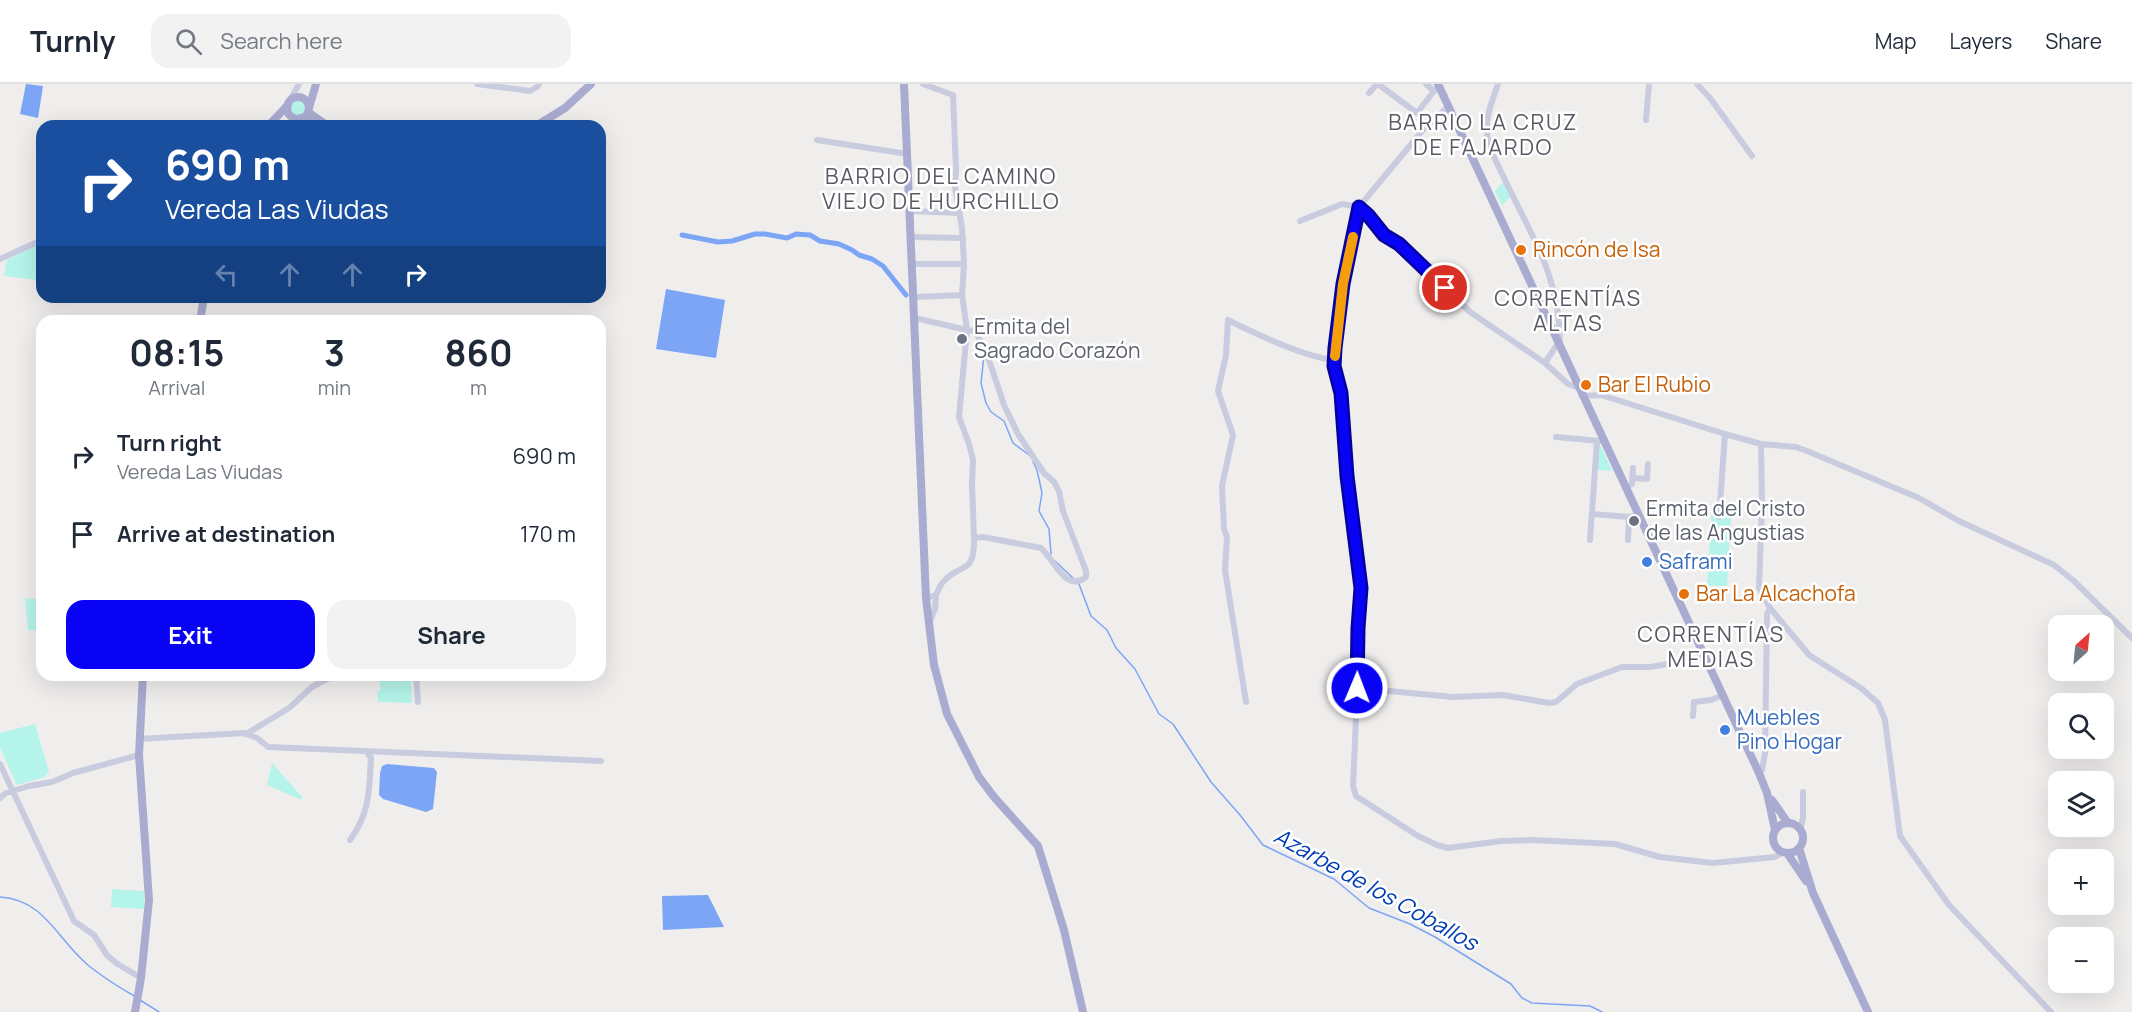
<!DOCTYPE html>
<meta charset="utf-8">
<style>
:root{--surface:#fff;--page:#f2f2f3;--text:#1f2937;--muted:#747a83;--line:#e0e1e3;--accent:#0803f4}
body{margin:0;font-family:Manrope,sans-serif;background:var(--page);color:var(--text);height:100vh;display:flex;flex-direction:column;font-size:22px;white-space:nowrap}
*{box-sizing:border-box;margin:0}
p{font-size:20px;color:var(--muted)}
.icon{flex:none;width:33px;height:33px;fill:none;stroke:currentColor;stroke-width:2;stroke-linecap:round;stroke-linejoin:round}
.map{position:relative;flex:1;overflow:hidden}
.details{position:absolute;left:36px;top:231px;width:570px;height:366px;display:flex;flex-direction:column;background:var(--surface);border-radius:18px;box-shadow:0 6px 24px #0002}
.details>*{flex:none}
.top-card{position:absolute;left:36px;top:36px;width:570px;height:183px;border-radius:18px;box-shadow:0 6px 24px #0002;background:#1a4fa0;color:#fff;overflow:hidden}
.needle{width:39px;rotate:27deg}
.tools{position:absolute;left:2048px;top:531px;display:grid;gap:12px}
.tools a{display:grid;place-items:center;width:66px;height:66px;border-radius:12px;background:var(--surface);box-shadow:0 6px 24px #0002;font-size:30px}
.pin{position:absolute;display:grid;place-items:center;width:51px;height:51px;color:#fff;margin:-26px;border:3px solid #fff;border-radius:50%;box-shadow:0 2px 6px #0007}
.me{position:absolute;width:66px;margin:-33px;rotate:1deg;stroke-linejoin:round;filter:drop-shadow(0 0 4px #0008)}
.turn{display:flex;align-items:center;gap:21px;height:126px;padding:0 30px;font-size:27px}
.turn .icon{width:78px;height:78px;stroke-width:2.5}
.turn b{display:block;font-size:42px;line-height:51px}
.lanes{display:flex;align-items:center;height:57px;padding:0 30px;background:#0003;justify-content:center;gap:30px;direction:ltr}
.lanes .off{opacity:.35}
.eta{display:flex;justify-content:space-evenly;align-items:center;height:102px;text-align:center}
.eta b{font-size:36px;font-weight:700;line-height:42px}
.primary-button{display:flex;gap:12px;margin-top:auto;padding:12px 30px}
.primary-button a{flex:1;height:69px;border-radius:18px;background:var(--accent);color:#fff;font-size:24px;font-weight:700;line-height:69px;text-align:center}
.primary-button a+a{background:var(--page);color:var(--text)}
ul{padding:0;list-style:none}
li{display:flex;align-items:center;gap:18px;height:78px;padding:0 30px}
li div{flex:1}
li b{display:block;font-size:22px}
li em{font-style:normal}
header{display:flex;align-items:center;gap:36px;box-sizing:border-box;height:84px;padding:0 30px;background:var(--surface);border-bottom:2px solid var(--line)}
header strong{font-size:28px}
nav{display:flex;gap:33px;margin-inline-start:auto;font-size:21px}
.search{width:420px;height:54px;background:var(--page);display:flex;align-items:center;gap:15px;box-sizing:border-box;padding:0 21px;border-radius:18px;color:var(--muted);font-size:22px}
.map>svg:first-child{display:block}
.green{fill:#b5f4ea}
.water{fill:#7ca5f6}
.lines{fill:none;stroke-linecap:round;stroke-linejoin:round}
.stream{stroke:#7ca5f6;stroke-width:1.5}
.canal{stroke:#7ca5f6;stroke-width:5}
.minor{stroke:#c9cbdf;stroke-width:6}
.major{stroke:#a9abd0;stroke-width:8}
.route-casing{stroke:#05029f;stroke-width:15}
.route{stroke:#0803f4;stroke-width:10}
.slow{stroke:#f59e0b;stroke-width:10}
.food-dot{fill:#e8710a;stroke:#fff;stroke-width:2}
.worship-dot{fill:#6b7280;stroke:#fff;stroke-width:2}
.shop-dot{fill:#3f7fe0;stroke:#fff;stroke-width:2}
.labels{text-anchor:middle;stroke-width:5;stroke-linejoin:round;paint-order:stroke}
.food-label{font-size:21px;fill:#c56008;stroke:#fff;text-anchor:start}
.worship-label{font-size:21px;fill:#5b616d;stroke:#fff;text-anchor:start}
.shop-label{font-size:21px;fill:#366cbe;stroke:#fff;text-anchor:start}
.neighbourhood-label{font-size:22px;letter-spacing:1.5px;fill:#595963;stroke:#fff}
.water-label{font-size:22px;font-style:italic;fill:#003cb3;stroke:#fff}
</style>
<header>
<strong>Turnly</strong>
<div class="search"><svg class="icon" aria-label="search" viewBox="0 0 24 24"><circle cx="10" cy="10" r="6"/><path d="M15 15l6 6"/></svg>Search here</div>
<nav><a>Map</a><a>Layers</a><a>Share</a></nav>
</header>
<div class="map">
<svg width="2132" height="928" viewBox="0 0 2132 928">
<rect width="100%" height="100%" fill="#f0eeed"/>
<path class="green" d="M291 24a7 7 0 1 1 14 0a7 7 0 1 1-14 0Z
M1503 98 1511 112 1502 122 1495 107Z
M35 162 39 164 37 196 4 192 7 176Z
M1597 362H1601L1612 387 1597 386Z
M1711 432 1731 433 1727 502H1707Z
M25 514 42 516V546H28Z
M378 591H411L412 619 378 618 377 608 381 605Z
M35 640 49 688 45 693 17 701 0 664V649Z
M272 679 302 713V716L267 701Z
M112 805 144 807V825L111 823Z"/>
<path class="water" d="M26 0 43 2 38 34 20 30Z
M666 205 725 216 716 274 656 265Z
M387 680 434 684 437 688 433 725 426 728 383 715 379 711 380 689 382 682Z
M708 811 724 843 663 846 662 812Z"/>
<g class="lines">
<path class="stream" d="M984 271 981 299 986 319 991 328 1004 337 1013 359 1029 371
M1033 378 1037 386 1042 409 1039 427 1049 445 1051 470
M1055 477 1073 494
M1079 500 1091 532 1107 546 1116 564 1135 585 1159 630 1173 640 1211 698 1240 731 1263 761 1334 795 1369 824 1410 840 1435 853 1511 900 1522 914 1532 919 1590 922 1602 928
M0 813C46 816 57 856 89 882 103 893 120 904 136 913
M140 916 159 928"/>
<path class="canal" d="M682 151 718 158 732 157 755 150H765L787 154 796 150 810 151 820 157 839 160 852 166 859 171 872 175 883 182 906 211"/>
<path class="minor" d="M477 0 530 7 537 3 539 0
M1378 0 1417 29 1434 7
M1426 0 1434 7 1437 5
M1498 0C1493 15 1485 33 1487 49 1488 66 1500 84 1507 100 1534 156 1560 195 1560 259
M1697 0 1710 14 1752 72
M1369 9 1377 0
M289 18 299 0
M1448 23 1427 41 1359 123 1343 200 1335 264 1334 282 1341 309 1347 392 1361 504 1358 544V588L1353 702 1356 712 1418 752 1437 761 1448 764 1501 757 1532 756 1615 760 1660 773 1713 779 1775 773 1783 768
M1646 36 1649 0
M817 56 908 70
M910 127 960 129
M1300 137 1342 120 1359 123 1368 131 1384 151 1399 160 1470 228 1545 279 1568 300 1579 304
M911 153 963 154
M0 175 42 156
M912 180H964
M914 213 962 211
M915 234 967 246 975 247 986 267 1004 321 1018 350 1044 389 1054 398 1059 407 1063 427 1086 487V493C1066 510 1053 474 1041 464L983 453 974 454 972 400 973 376 969 360 959 333 967 246 962 211 964 180 962 144 955 103 956 85 953 11 923 0
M1545 279 1558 259
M1582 312 1601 311 1725 350 1761 360 1796 363 1807 367 1919 414 1959 437 2054 481 2074 497 2132 554
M1556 353 1600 357
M1761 360 1762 422 1759 504 1770 524 1809 571 1861 604 1878 619 1885 636 1900 752 1949 821 2051 928
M1633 394 1647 395 1648 380
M1625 404 1632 400 1633 384
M1592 430 1629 433 1638 431
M1719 433 1725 350
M1590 456 1597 357
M1628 456 1629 433
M926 514 936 511C938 507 940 501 943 498 960 478 975 492 974 454
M930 537 935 525 936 511
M416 591 418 618
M1357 604 1453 613 1503 611 1549 619 1556 618 1577 600 1622 583H1650L1704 574
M1246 618 1225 486 1227 453 1224 445 1222 402 1233 351 1218 307 1226 271 1228 236C1254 249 1307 274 1335 276
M1693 632 1694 618 1711 616 1721 612
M246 650 289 624 312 603 335 591
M139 655 244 649 257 654 268 663 601 677
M0 680 74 837 94 851 107 871 116 879 141 894
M1759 689 1762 686 1765 670 1767 530 1770 524
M0 714 6 709 29 702 52 698 73 689 139 671
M1800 746 1803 734V708
M350 756C370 729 369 707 371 674L367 668"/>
<path class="major" d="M904 0 926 514 934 581 947 630 979 693 994 713 1038 762 1064 846 1083 928
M1438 0 1759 689 1767 709 1775 746
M287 24a11 11 0 1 1 22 0a11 11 0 1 1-22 0Z
M309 24 316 0
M308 28 328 42
M301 34 322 42
M268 42 288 21
M536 42 565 24 591 0
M200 237 204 213
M1772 716 1788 739
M1773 754a15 15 0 1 1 30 0a15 15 0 1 1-30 0Z
M1799 764 1813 809 1868 928
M1787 769 1806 797
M135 928 141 894 149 816 139 671 143 591"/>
</g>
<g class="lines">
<g class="route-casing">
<path id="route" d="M1357 604 1358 544 1361 504 1347 392 1341 309 1334 282 1335 264 1343 200 1359 123 1368 131 1384 151 1399 160 1445 204"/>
</g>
<use href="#route" class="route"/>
<path class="slow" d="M1335 272 1343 200 1353 153"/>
</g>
<g class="food-dot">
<circle cx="1521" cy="166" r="6"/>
<circle cx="1586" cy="301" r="6"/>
<circle cx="1684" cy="510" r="6"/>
</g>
<g class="worship-dot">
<circle cx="962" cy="255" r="6"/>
<circle cx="1634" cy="437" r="6"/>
</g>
<g class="shop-dot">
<circle cx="1647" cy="478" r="6"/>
<circle cx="1725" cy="646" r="6"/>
</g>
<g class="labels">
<g class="food-label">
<text x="1533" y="173">Rincón de Isa</text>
<text x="1598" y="308">Bar El Rubio</text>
<text x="1696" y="517">Bar La Alcachofa</text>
</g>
<g class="worship-label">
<text x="974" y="250">Ermita del<tspan x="974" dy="24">Sagrado Corazón</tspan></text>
<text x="1646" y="432">Ermita del Cristo<tspan x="1646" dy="24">de las Angustias</tspan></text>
</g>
<g class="shop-label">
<text x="1659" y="485">Saframi</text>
<text x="1737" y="641">Muebles<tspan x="1737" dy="24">Pino Hogar</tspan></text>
</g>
<g class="neighbourhood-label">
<text x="1483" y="46">BARRIO LA CRUZ<tspan x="1483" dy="25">DE FAJARDO</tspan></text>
<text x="941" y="100">BARRIO DEL CAMINO<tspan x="941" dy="25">VIEJO DE HURCHILLO</tspan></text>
<text x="1568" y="222">CORRENTÍAS<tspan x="1568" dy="25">ALTAS</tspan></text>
<text x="1711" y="558">CORRENTÍAS<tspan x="1711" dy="25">MEDIAS</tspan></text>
</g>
<g class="water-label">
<text transform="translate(1376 805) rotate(29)" y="8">Azarbe de los Coballos</text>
</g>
</g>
</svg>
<div class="tools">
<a><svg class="needle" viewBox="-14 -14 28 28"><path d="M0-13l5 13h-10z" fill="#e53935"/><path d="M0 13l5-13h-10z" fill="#747a83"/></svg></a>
<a><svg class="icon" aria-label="search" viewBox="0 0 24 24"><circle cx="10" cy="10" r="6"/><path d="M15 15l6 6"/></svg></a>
<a><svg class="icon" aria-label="layers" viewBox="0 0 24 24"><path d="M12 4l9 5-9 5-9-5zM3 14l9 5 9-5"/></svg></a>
<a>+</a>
<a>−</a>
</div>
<div class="pin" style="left:1445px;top:204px;background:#d93025"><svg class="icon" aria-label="arrive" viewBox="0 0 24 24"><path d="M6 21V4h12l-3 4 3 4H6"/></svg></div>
<svg class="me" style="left:1357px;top:604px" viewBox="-20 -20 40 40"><circle r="17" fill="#0803f4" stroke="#fff" stroke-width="3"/><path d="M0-11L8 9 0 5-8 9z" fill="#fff"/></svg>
<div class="top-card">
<div class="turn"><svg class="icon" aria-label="right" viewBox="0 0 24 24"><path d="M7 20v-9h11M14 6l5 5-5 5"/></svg><div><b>690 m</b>Vereda Las Viudas</div></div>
<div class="lanes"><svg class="icon off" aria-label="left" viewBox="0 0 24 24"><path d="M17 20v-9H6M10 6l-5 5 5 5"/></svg><svg class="icon off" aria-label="ahead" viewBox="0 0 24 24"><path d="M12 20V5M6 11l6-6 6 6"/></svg><svg class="icon off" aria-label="ahead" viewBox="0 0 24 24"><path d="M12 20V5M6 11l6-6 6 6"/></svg><svg class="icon" aria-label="right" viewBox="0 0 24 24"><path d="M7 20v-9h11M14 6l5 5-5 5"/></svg></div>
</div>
<section class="details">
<div class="eta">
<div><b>08:15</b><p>Arrival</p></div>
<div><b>3</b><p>min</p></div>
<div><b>860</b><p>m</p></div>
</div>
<ul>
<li><svg class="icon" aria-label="right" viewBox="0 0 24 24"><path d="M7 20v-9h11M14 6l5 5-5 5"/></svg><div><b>Turn right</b><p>Vereda Las Viudas</p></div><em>690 m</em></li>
<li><svg class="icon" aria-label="arrive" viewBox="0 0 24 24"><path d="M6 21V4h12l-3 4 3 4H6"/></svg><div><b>Arrive at destination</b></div><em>170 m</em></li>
</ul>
<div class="primary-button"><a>Exit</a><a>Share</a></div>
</section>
</div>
